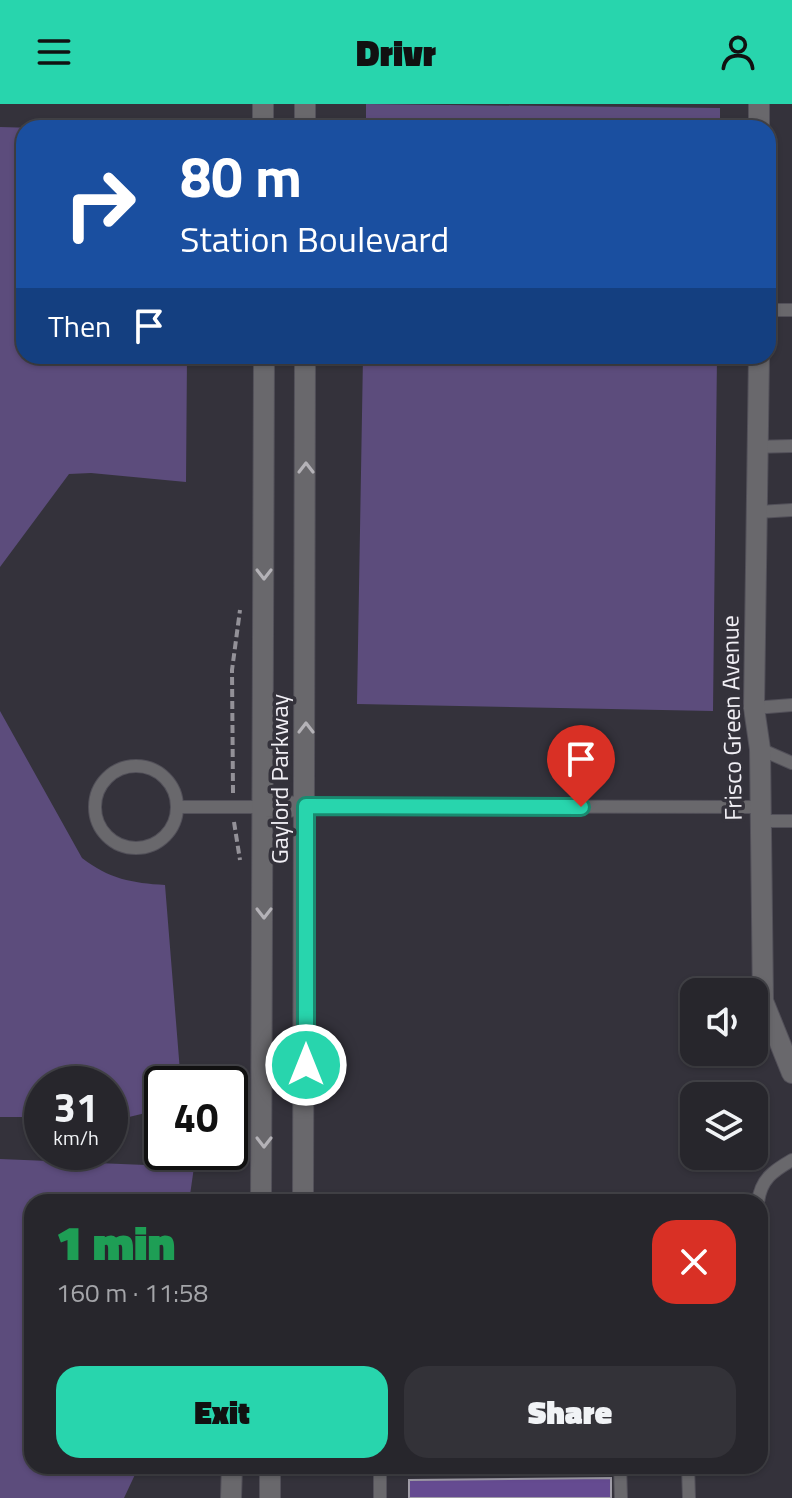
<!DOCTYPE html>
<meta charset="utf-8">
<style>
:root{--surface:#27262c;--page:#333238;--text:#f1f3f6;--muted:#a4a5a9;--line:#434348;--accent:#28d5ad}
body{margin:0;font-family:"Titillium Web",sans-serif;background:var(--page);color:var(--text);height:100vh;display:flex;flex-direction:column;font-size:30px;white-space:nowrap}
*{box-sizing:border-box;margin:0}
p{font-size:26px;color:var(--muted)}
.icon{flex:none;width:44px;height:44px;fill:none;stroke:currentColor;stroke-width:2;stroke-linecap:round;stroke-linejoin:round}
.map{position:relative;flex:1;overflow:hidden}
.side{position:absolute;left:24px;top:1090px;width:744px;height:280px;display:flex;flex-direction:column;background:var(--surface);border-radius:24px;box-shadow:0 2px 6px #0004,0 0 0 2px var(--line)}
.side>*{flex:none}
.guide{position:absolute;left:16px;top:16px;width:760px;height:244px;border-radius:24px;box-shadow:0 2px 6px #0004,0 0 0 2px var(--line);background:#1a4fa0;color:#fff;overflow:hidden}
.fabs{position:absolute;left:680px;top:874px;display:grid;gap:16px}
.fabs a{display:grid;place-items:center;width:88px;height:88px;border-radius:16px;background:var(--surface);box-shadow:0 2px 6px #0004,0 0 0 2px var(--line);font-size:40px}
.speed{position:absolute;left:24px;top:962px;display:flex;gap:16px;font-size:40px;font-weight:700;text-align:center}
.speed>*{display:grid;place-content:center;width:104px;height:104px;border-radius:50%;background:var(--surface);box-shadow:0 2px 6px #0004,0 0 0 2px var(--line);line-height:1}
.speed small{font-size:20px;font-weight:400}
.speed .limit{border:4px solid #111;border-radius:12px;background:#fff;color:#111}
.pin{position:absolute;display:grid;place-items:center;width:68px;height:68px;color:#fff;margin:-82px -34px;border-radius:50% 50% 50% 0;rotate:-45deg;box-shadow:0 0 8px #0007}
.pin .icon{rotate:45deg}
.me{position:absolute;width:88px;margin:-44px;rotate:0deg;stroke-linejoin:round;filter:drop-shadow(0 0 6px #0008)}
.turn{display:flex;align-items:center;gap:28px;height:168px;padding:0 32px;font-size:36px}
.turn .icon{width:104px;height:104px;stroke-width:2.5}
.turn b{display:block;font-size:56px;line-height:68px}
.then{display:flex;align-items:center;height:76px;padding:0 32px;background:#0003;gap:16px;font-size:30px}
.round{display:grid;place-items:center;flex:none;width:84px;height:84px;border-radius:24px;background:var(--page)}
.summary{display:flex;align-items:center;justify-content:space-between;height:136px;padding:0 32px}
h1{font-size:48px;font-weight:800;line-height:60px;color:#1e9e55}
.button{display:flex;gap:16px;margin-top:auto;padding:16px 32px}
.button a{flex:1;height:92px;border-radius:24px;background:var(--accent);color:#111;font-size:32px;font-weight:800;line-height:92px;text-align:center}
.button a+a{background:var(--page);color:var(--text)}
header{display:flex;justify-content:space-between;align-items:center;height:104px;padding:0 32px;background:var(--accent);color:#111;font-size:36px;font-weight:800}
.map>svg:first-child{display:block}
.green{fill:#5c4c7c}
.building{fill:#654b91;stroke:#9f9ca7;stroke-width:2}
.lines{fill:none;stroke-linecap:round;stroke-linejoin:round}
.service-casing{stroke:#525059;stroke-width:14}
.minor-casing{stroke:#525059;stroke-width:22}
.tertiary-casing{stroke:#525059;stroke-width:22}
.path{stroke:#939198;stroke-width:4;stroke-dasharray:8 4;stroke-linecap:butt}
.service{stroke:#69686c;stroke-width:12}
.minor{stroke:#69686c;stroke-width:20}
.tertiary{stroke:#69686c;stroke-width:20}
.oneway{stroke:#b4b2b7}
.route-casing{stroke:#1a8a70;stroke-width:20}
.route{stroke:#28d5ad;stroke-width:14}
.labels{text-anchor:middle;stroke-width:7;stroke-linejoin:round;paint-order:stroke}
.street-label{font-size:24px;fill:#f1eff5;stroke:#34323b}
</style>
<header><svg class="icon" aria-label="menu" viewBox="0 0 24 24"><path d="M4 6h16M4 12h16M4 18h16"/></svg>Drivr<svg class="icon" aria-label="person" viewBox="0 0 24 24"><circle cx="12" cy="8" r="4"/><path d="M4 21q1-7 8-7t8 7"/></svg></header>
<div class="map">
<svg width="792" height="1394" viewBox="0 0 792 1394">
<rect width="100%" height="100%" fill="#34323b"/>
<path class="green" d="M366 0 720 4V24H366Z
M0 23 36 24H24V252H187L186 378 91 369 69 370 0 463Z
M363 252H717L713 607 357 600Z
M0 607 82 754C109 775 132 779 165 781L181 980H162V1005L129 1013H110V980H42V1013H0Z
M0 1055 194 1063 189 1098H32V1362H139L124 1394H0Z"/>
<path class="building" d="M611 1374V1394H409V1376Z"/>
<g class="lines">
<g class="service-casing">
<path id="service" d="M768 206H792
M757 343 792 342
M757 408 792 406
M754 604 792 601
M760 645 792 659
M95 703a41 41 0 1 1 82 0a41 41 0 1 1-82 0Z
M306 702 761 703
M177 703H264
M761 717H792
M758 1098C761 1075 773 1067 792 1056
M380 1362V1394
M620 1362 621 1394
M688 1362 689 1394"/>
</g>
<g class="minor-casing">
<path id="minor" d="M759 0V24
M759 252 754 604 760 645 763 897 792 969"/>
</g>
<g class="tertiary-casing">
<path id="tertiary" d="M263 0V24
M305 0V24
M264 703 306 702
M261 1098 264 252
M303 1098 305 252
M231 1394 232 1362
M270 1394V1362"/>
</g>
<path class="path" d="M233 689 232 566 240 506
M234 718 240 756"/>
<use href="#service" class="service"/>
<use href="#minor" class="minor"/>
<use href="#tertiary" class="tertiary"/>
</g>
<defs><path id="oneway-chevron" d="M-2-3.5L2.5 0L-2 3.5" fill="none" stroke-width="1.6" stroke-linecap="round" stroke-linejoin="round" transform="scale(2)"/></defs>
<g class="oneway">
<use href="#oneway-chevron" transform="translate(306 364) rotate(-90)"/>
<use href="#oneway-chevron" transform="translate(264 470) rotate(90)"/>
<use href="#oneway-chevron" transform="translate(306 624) rotate(-90)"/>
<use href="#oneway-chevron" transform="translate(264 809) rotate(90)"/>
<use href="#oneway-chevron" transform="translate(264 1038) rotate(90)"/>
</g>
<g class="lines">
<g class="route-casing">
<path id="route" d="M306 961V702L581 703"/>
</g>
<use href="#route" class="route"/>
</g>
<g class="labels">
<g class="street-label">
<text transform="translate(732 614) rotate(-91)" y="8">Frisco Green Avenue</text>
<text transform="translate(280 675) rotate(-90)" y="8">Gaylord Parkway</text>
</g>
</g>
</svg>
<div class="fabs">
<a><svg class="icon" aria-label="sound" viewBox="0 0 24 24"><path d="M4 9h4l5-4v14l-5-4H4zM17 9q2 3 0 6"/></svg></a>
<a><svg class="icon" aria-label="layers" viewBox="0 0 24 24"><path d="M12 4l9 5-9 5-9-5zM3 14l9 5 9-5"/></svg></a>
</div>
<div class="speed"><div>31<small>km/h</small></div><div class="limit">40</div></div>
<div class="pin" style="left:581px;top:703px;background:#d93025"><svg class="icon" aria-label="arrive" viewBox="0 0 24 24"><path d="M6 21V4h12l-3 4 3 4H6"/></svg></div>
<svg class="me" style="left:306px;top:961px" viewBox="-20 -20 40 40"><circle r="17" fill="#28d5ad" stroke="#fff" stroke-width="3"/><path d="M0-11L8 9 0 5-8 9z" fill="#fff"/></svg>
<div class="guide">
<div class="turn"><svg class="icon" aria-label="right" viewBox="0 0 24 24"><path d="M7 20v-9h11M14 6l5 5-5 5"/></svg><div><b>80 m</b>Station Boulevard</div></div>
<div class="then">Then<svg class="icon" aria-label="arrive" viewBox="0 0 24 24"><path d="M6 21V4h12l-3 4 3 4H6"/></svg></div>
</div>
<section class="side">
<div class="summary"><div><h1>1 min</h1><p>160 m · 11:58</p></div><a class="round" style="background:#d93025;color:#fff"><svg class="icon" aria-label="close" viewBox="0 0 24 24"><path d="M6 6l12 12M18 6L6 18"/></svg></a></div>
<div class="button"><a>Exit</a><a>Share</a></div>
</section>
</div>
